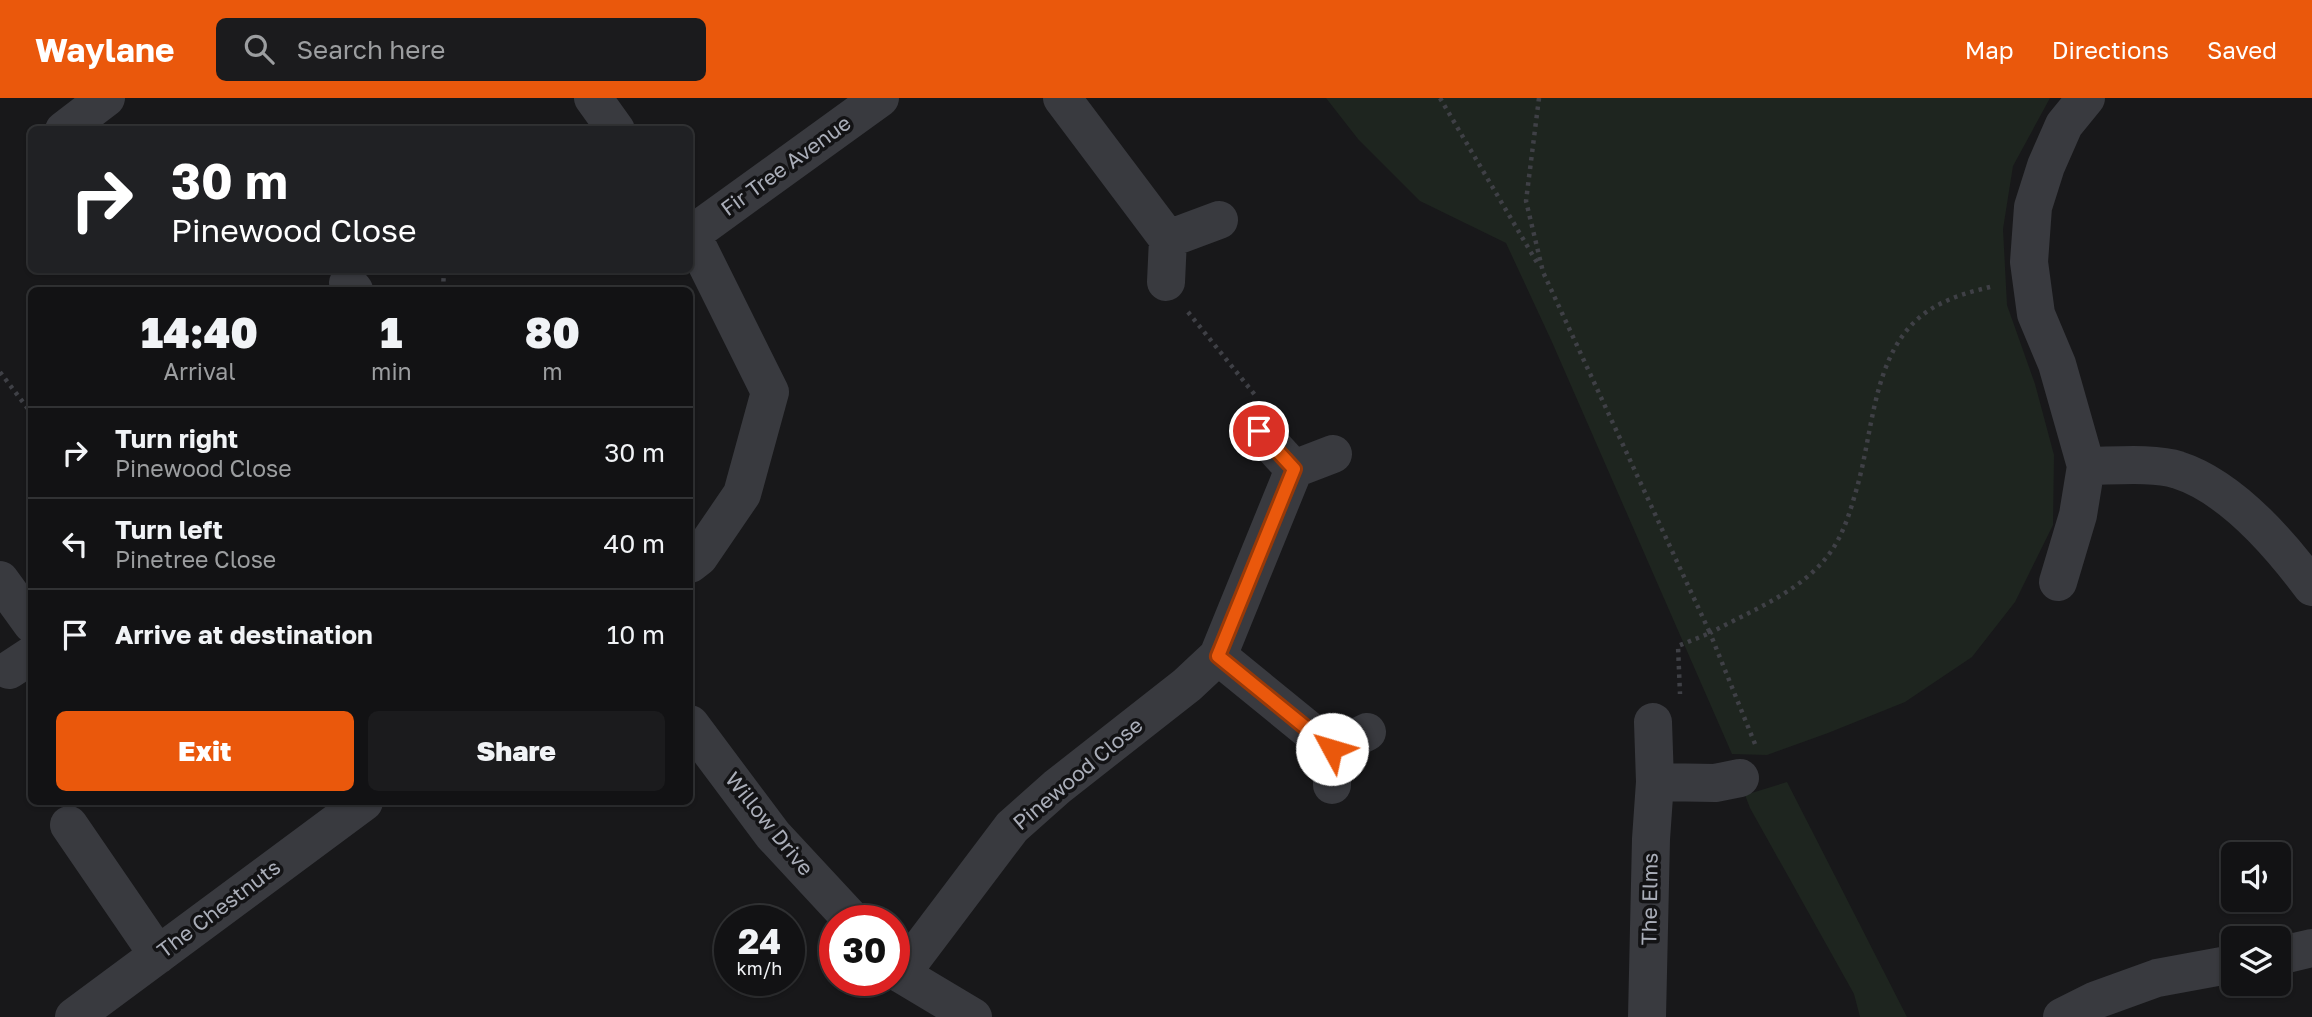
<!DOCTYPE html>
<style>
:root{--surface:#121214;--page:#1b1b1d;--text:#f1f3f6;--muted:#9c9ea0;--line:#313234;--accent:#ea580c}
body{margin:0;font-family:"Golos Text",sans-serif;background:var(--page);color:var(--text);height:100vh;display:flex;flex-direction:column;font-size:26px;white-space:nowrap}
*{box-sizing:border-box;margin:0}
p{font-size:23px;color:var(--muted)}
.icon{flex:none;width:38px;height:38px;fill:none;stroke:currentColor;stroke-width:2;stroke-linecap:round;stroke-linejoin:round}
.map{position:relative;flex:1;overflow:hidden}
.panel{position:absolute;left:28px;top:189px;width:665px;height:518px;display:flex;flex-direction:column;background:var(--surface);border-radius:10px;box-shadow:0 2px 5px #0004,0 0 0 2px var(--line)}
.panel>*{flex:none}
.guide{position:absolute;left:28px;top:28px;width:665px;height:147px;border-radius:10px;box-shadow:0 2px 5px #0004,0 0 0 2px var(--line);background:#202124;color:#fff;overflow:hidden}
.controls{position:absolute;left:2221px;top:744px;display:grid;gap:14px}
.controls a{display:grid;place-items:center;width:70px;height:70px;border-radius:10px;background:var(--surface);box-shadow:0 2px 5px #0004,0 0 0 2px var(--line);font-size:35px}
.speed{position:absolute;left:714px;top:807px;display:flex;gap:14px;font-size:35px;font-weight:700;text-align:center}
.speed>*{display:grid;place-content:center;width:91px;height:91px;border-radius:50%;background:var(--surface);box-shadow:0 2px 5px #0004,0 0 0 2px var(--line);line-height:1}
.speed small{font-size:18px;font-weight:400}
.speed .limit{border:10px solid #d22;background:#fff;color:#111}
.pin{position:absolute;display:grid;place-items:center;width:60px;height:60px;color:#fff;margin:-30px;border:4px solid #fff;border-radius:50%;box-shadow:0 2px 7px #0007}
.me{position:absolute;width:77px;margin:-38px;rotate:309deg;stroke-linejoin:round;filter:drop-shadow(0 0 5px #0008)}
.turn{display:flex;align-items:center;gap:24px;height:147px;padding:0 28px;font-size:32px}
.turn .icon{width:91px;height:91px;stroke-width:2.5}
.turn b{display:block;font-size:49px;line-height:60px}
.eta{display:flex;justify-content:space-evenly;align-items:center;height:119px;text-align:center}
.eta b{font-size:42px;font-weight:800;line-height:49px}
.action{display:flex;gap:14px;margin-top:auto;padding:14px 28px}
.action a{flex:1;height:80px;border-radius:10px;background:var(--accent);color:#fff;font-size:28px;font-weight:800;line-height:80px;text-align:center}
.action a+a{background:var(--page);color:var(--text)}
ul{padding:0;list-style:none}
li{display:flex;align-items:center;gap:21px;height:91px;padding:0 28px;border-top:2px solid var(--line)}
li div{flex:1}
li b{display:block;font-size:26px}
li em{font-style:normal}
header{display:flex;align-items:center;gap:42px;box-sizing:border-box;height:98px;padding:0 35px;background:var(--accent);color:#fff}
header strong{font-size:33px}
nav{display:flex;gap:38px;margin-inline-start:auto;font-size:24px}
.search{width:490px;height:63px;background:var(--page);display:flex;align-items:center;gap:18px;box-sizing:border-box;padding:0 24px;border-radius:10px;color:var(--muted);font-size:26px}
.map>svg:first-child{display:block}
.green{fill:#1e251f}
.lines{fill:none;stroke-linecap:round;stroke-linejoin:round}
.path{stroke:#3f4046;stroke-width:4.5;stroke-dasharray:3.5 5;stroke-linecap:butt}
.minor{stroke:#393a3f;stroke-width:38}
.route-casing{stroke:#983908;stroke-width:18}
.route{stroke:#ea580c;stroke-width:12}
.labels{text-anchor:middle;stroke-width:7;stroke-linejoin:round;paint-order:stroke}
.street-label{font-size:21px;fill:#aaaeb9;stroke:#131315}
</style>
<header>
<strong>Waylane</strong>
<div class="search"><svg class="icon" aria-label="search" viewBox="0 0 24 24"><circle cx="10" cy="10" r="6"/><path d="M15 15l6 6"/></svg>Search here</div>
<nav><a>Map</a><a>Directions</a><a>Saved</a></nav>
</header>
<div class="map">
<svg width="2312" height="919" viewBox="0 0 2312 919">
<rect width="100%" height="100%" fill="#18181a"/>
<path class="green" d="M1326 0H2050L2013 68 2003 131 2007 207 2035 286 2054 357 2053 427 2015 504 1972 559 1905 604 1828 635 1767 657 1732 656 1552 244 1506 145 1420 103 1358 41Z
M1787 684 1907 919H1860L1854 896 1750 710 1745 697Z"/>
<g class="lines">
<path class="path" d="M1440 0 1539 168
M1539 0 1526 103 1543 174 1710 535 1678 548 1680 596
M443 192 444 172
M1188 214 1255 297
M0 274 32 316
M1755 646 1710 535C1752 512 1804 493 1832 452 1844 434 1850 414 1856 393 1876 327 1871 237 1944 204 1960 196 1978 192 1994 188"/>
<path class="minor" d="M593 0 616 32
M1062 0 1168 141
M64 32 106 0
M690 133 770 294 742 396 699 459 690 466
M692 136 880 0
M1166 184 1168 141 1219 122
M348 185 354 192
M1259 333 1294 371 1333 356
M2086 368C2111 368 2155 364 2178 372 2231 389 2280 446 2312 489
M0 482 32 526
M2058 484 2078 417 2086 368 2057 266 2036 216 2029 164 2033 109 2046 68 2064 27 2086 0
M1218 558 1332 651
M9 572 32 557
M690 626 773 737 852 822
M1655 684 1715 685 1740 680
M1332 687V651L1367 634
M69 727 158 857
M2278 858 2312 850
M894 869 901 876 973 919
M901 876 1012 729 1057 689 1187 587 1218 558 1294 371
M74 919 364 704
M1647 919 1651 741 1655 684 1653 624
M2062 919 2096 902 2157 880 2233 866"/>
</g>
<g class="lines">
<g class="route-casing">
<path id="route" d="M1259 333 1294 371 1218 558 1332 651"/>
</g>
<use href="#route" class="route"/>
</g>
<g class="labels">
<g class="street-label">
<text transform="translate(786 68) rotate(-36)" y="7">Fir Tree Avenue</text>
<text transform="translate(1078 676) rotate(-40)" y="7">Pinewood Close</text>
<text transform="translate(769 726) rotate(51)" y="7">Willow Drive</text>
<text transform="translate(1650 801) rotate(-89)" y="7">The Elms</text>
<text transform="translate(219 811) rotate(-37)" y="7">The Chestnuts</text>
</g>
</g>
</svg>
<div class="controls">
<a><svg class="icon" aria-label="sound" viewBox="0 0 24 24"><path d="M4 9h4l5-4v14l-5-4H4zM17 9q2 3 0 6"/></svg></a>
<a><svg class="icon" aria-label="layers" viewBox="0 0 24 24"><path d="M12 4l9 5-9 5-9-5zM3 14l9 5 9-5"/></svg></a>
</div>
<div class="speed"><div>24<small>km/h</small></div><div class="limit">30</div></div>
<div class="pin" style="left:1259px;top:333px;background:#d93025"><svg class="icon" aria-label="arrive" viewBox="0 0 24 24"><path d="M6 21V4h12l-3 4 3 4H6"/></svg></div>
<svg class="me" style="left:1332px;top:651px" viewBox="-20 -20 40 40"><circle r="19" fill="#fff"/><path d="M0-13L10 11 0 6-10 11z" fill="#ea580c"/></svg>
<div class="guide">
<div class="turn"><svg class="icon" aria-label="right" viewBox="0 0 24 24"><path d="M7 20v-9h11M14 6l5 5-5 5"/></svg><div><b>30 m</b>Pinewood Close</div></div>
</div>
<section class="panel">
<div class="eta">
<div><b>14:40</b><p>Arrival</p></div>
<div><b>1</b><p>min</p></div>
<div><b>80</b><p>m</p></div>
</div>
<ul>
<li><svg class="icon" aria-label="right" viewBox="0 0 24 24"><path d="M7 20v-9h11M14 6l5 5-5 5"/></svg><div><b>Turn right</b><p>Pinewood Close</p></div><em>30 m</em></li>
<li><svg class="icon" aria-label="left" viewBox="0 0 24 24"><path d="M17 20v-9H6M10 6l-5 5 5 5"/></svg><div><b>Turn left</b><p>Pinetree Close</p></div><em>40 m</em></li>
<li><svg class="icon" aria-label="arrive" viewBox="0 0 24 24"><path d="M6 21V4h12l-3 4 3 4H6"/></svg><div><b>Arrive at destination</b></div><em>10 m</em></li>
</ul>
<div class="action"><a>Exit</a><a>Share</a></div>
</section>
</div>
